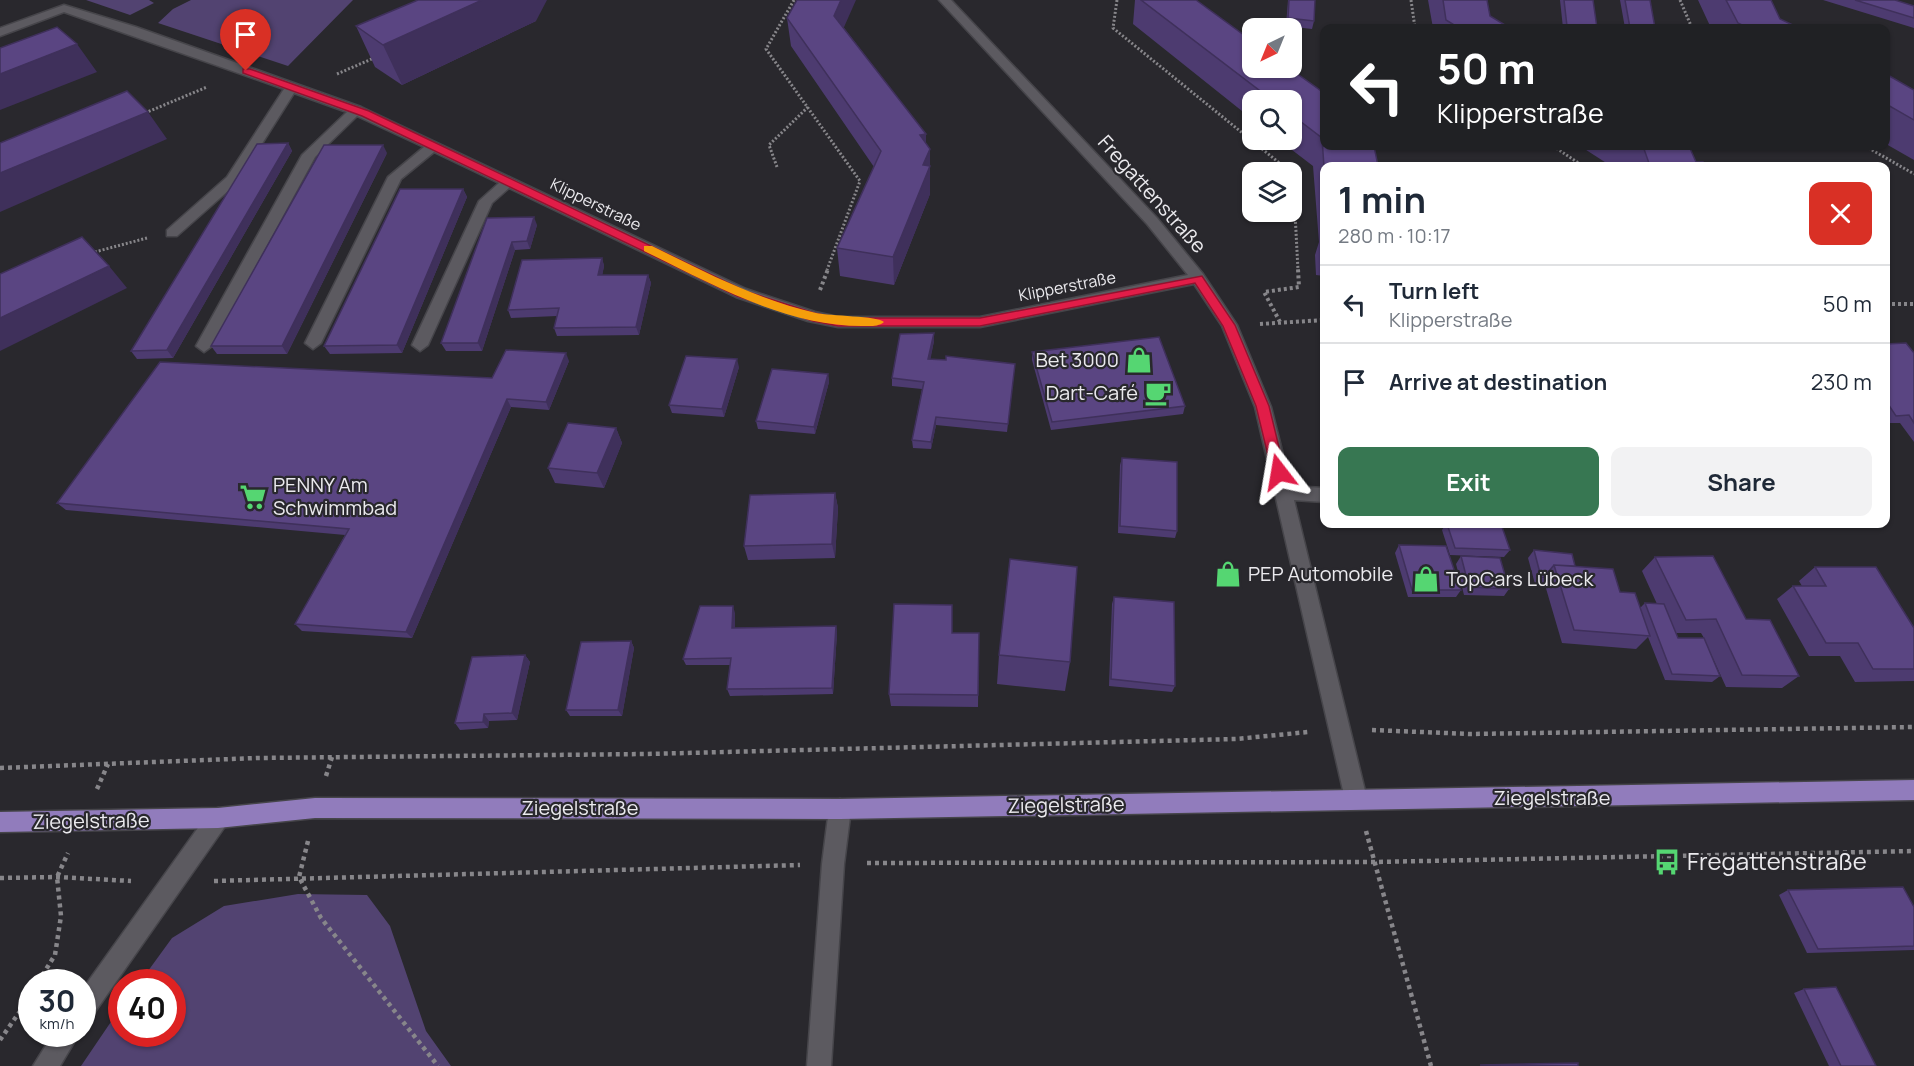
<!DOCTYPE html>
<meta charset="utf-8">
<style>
:root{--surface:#fff;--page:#f2f2f3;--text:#1f2937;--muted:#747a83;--line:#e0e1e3;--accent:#377752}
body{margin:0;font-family:Manrope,sans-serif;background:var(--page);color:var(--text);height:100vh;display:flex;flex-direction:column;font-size:22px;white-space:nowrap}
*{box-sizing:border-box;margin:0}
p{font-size:20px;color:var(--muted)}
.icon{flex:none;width:33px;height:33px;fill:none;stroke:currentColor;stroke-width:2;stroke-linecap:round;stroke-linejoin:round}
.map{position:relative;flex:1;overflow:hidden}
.side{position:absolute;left:1320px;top:162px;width:570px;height:366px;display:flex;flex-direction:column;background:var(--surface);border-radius:12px;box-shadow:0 2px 4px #0004}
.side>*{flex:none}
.top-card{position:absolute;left:1320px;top:24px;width:570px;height:126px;border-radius:12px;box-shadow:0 2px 4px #0004;background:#202124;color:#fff;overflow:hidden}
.needle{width:39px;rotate:223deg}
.controls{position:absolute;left:1242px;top:18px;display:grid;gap:12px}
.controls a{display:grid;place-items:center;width:60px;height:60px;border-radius:12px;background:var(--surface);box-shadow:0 2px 4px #0004;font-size:30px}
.speed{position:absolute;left:18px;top:969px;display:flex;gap:12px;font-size:30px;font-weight:700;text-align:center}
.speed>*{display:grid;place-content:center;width:78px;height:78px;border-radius:50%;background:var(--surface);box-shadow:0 2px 4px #0004;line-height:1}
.speed small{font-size:15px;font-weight:400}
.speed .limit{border:9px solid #d22;background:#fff;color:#111}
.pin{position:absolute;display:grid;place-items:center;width:51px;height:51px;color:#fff;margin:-62px -26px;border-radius:50% 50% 50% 0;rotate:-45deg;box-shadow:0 0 6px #0007}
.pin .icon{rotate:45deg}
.me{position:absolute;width:66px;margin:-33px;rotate:346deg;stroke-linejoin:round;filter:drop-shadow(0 0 4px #0008)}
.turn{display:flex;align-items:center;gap:21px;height:126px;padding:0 18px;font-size:27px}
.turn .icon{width:78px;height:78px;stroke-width:2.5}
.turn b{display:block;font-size:42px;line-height:51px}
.round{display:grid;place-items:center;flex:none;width:63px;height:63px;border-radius:12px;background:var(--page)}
.headline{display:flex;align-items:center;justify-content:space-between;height:102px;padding:0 18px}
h1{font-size:36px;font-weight:700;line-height:45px}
.cta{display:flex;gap:12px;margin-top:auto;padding:12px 18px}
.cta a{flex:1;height:69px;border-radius:12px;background:var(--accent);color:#fff;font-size:24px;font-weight:700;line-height:69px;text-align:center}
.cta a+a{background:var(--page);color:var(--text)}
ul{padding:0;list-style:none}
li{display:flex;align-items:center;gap:18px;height:78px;padding:0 18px;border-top:2px solid var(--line)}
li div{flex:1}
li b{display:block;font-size:22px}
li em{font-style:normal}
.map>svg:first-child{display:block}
.green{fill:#524371}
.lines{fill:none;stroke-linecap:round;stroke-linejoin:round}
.minor-casing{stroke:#46454a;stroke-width:3}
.major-casing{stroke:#46454a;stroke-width:3}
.path-far2{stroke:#87868a;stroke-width:3;stroke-dasharray:2 2;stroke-linecap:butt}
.path-far1{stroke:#87868a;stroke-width:4;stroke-dasharray:3 3;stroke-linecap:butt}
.path{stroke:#87868a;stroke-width:4.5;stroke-dasharray:4 4;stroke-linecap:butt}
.minor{fill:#5c5a60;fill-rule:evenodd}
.major{fill:#917cbc;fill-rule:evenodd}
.wall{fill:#4d3b70;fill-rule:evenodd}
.shaded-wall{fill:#3f305b}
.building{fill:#5a4582;stroke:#3f305b;stroke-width:1.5}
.route{fill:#e11d48;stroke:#92132f;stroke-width:1.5}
.slow{fill:#f59e0b}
.labels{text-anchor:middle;stroke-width:4.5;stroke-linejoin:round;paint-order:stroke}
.far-street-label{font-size:16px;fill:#ebeaee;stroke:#29282d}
.street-label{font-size:20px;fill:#ebeaee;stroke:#29282d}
.poi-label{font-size:20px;fill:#ebeaee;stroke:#29282d;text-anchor:start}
.near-poi-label{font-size:24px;fill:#ebeaee;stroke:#29282d;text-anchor:start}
</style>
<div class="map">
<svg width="1914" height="1066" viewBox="0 0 1914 1066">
<rect width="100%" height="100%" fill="#29282d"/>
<path class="green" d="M86 0H149L154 3 130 15Z
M191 0H353L288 66 158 23 173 9Z
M298 894 367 895 390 926 426 1031 451 1066H81L121 1007 122 1034H172V982H140L172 938 224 906Z"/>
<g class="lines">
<g class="minor-casing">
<path id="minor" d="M939 0H951L1157 218 1203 274 1237 325 1271 407 1291 486 1324 488V502L1294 500 1367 799 1364 806 1356 809 1348 806 1345 799 1255 407 1222 326 1194 284 980 327H838L808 321 736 297 509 188 492 203 428 345 420 351 412 345 479 201 499 183 434 152 401 179 321 343 313 349 305 343 388 177 424 147 357 116 315 157 212 346 204 352 196 346 302 155 347 112 294 93 237 183 177 236H167V230L227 177 284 89 64 12 0 36V28L64 5 136 27 361 107 746 289 815 312 838 317H980L1188 275 1147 224Z
M840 799 848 802 851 809 844 864 831 1066H807L822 864 829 809 832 802Z
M218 808 226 811 229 818 226 825 90 1019 82 1023V990L210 811Z
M53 1034H79L60 1066H33Z"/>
</g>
<g class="major-casing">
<path id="major" d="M1914 780V800L840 819 315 818 218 828 0 832V812L218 808 315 798 840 799Z"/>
</g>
<path class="path-far2" d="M794 0 766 49 860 181 827 270
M1117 0 1113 28 1293 174 1298 270
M1411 0 1415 28
M1680 0 1692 28
M337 74 374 58
M145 113 207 87
M1553 146 1583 166
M1865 146 1914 174
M777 167 769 145 808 107
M91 253 147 238"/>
<path class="path-far1" d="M820 290 828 269
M1886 304H1914
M1280 322 1264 292 1299 287 1298 269
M1260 324 1324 320"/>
<path class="path" d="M1372 730 1470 734 1914 727
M0 768 257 758 646 754 1236 739 1308 732
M326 776 332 757
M97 789 108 764
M1366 831 1431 1066
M308 841 299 877 321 918 438 1066
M867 863 1376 862 1914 851
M0 878 57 877 131 881
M214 881 800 865
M38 982 55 955 61 916 57 877 68 853
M0 1040 32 994"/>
<use href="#minor" class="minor"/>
<use href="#major" class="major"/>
</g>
<path class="wall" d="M1135 0H1196L1324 93V276L1316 275 1315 255 1319 242 1313 166 1279 140H1292V100H1252V119L1133 24Z
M1288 0H1315L1314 21 1312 29 1286 26Z
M1428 0H1487L1490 16 1510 28H1433Z
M1560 0H1593L1597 28H1563Z
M1620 0H1650L1655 28H1625Z
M1698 0H1771L1780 19 1799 28H1711Z
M1823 0H1895L1914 6V28Z
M787 18 844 28 926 134V143L930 177V194L894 285 840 276 837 248 874 167 791 46Z
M536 21 402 85 375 67 356 26Z
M1886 74 1914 90V160L1886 144Z
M288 143 292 151 173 358 137 359 131 351Z
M1580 146H1689L1696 162 1704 166H1611Z
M387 153 287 354H217L211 346Z
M463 189 467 197 402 353 330 354 324 346Z
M487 218 537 225 530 249 515 250 482 351H446L441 343Z
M602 258 604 266 602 275H648L651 283 639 335 557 336 554 328 557 316 511 318 508 310Z
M934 333V341L930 359 1015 364 1007 432 936 425 931 449 913 448 912 440 922 389 892 386V378Z
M1886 344 1914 353V442L1900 423H1888L1886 420Z
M1032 352 1185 406 1183 414 1051 430 1032 360Z
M569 361 549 410 511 407 412 638 302 631 295 624 345 535 66 510 57 503 492 378Z
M739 367 724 417 672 413 669 405Z
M828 374 829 382 815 434 758 429 756 421Z
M616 428 622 443 604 488 555 483 548 468Z
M1122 458 1177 531 1175 538 1118 533 1120 465Z
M835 493 838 508 835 558 748 560 744 546Z
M1446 524H1471L1510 550 1504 557 1450 555 1442 530Z
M1399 545 1461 590 1456 597H1408L1395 553Z
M1534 550 1575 566 1620 592 1640 608 1645 603 1657 604 1642 571 1655 557 1746 619 1799 676 1782 688 1726 687 1706 643 1720 676 1712 682 1665 680 1648 637 1636 649 1562 643 1545 585 1535 584 1528 558ZM1676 633H1701L1704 638H1678Z
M1461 556 1509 589 1504 596 1464 595 1456 564Z
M1815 567 1914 628V681L1855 682 1840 656H1809L1777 599 1793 586H1802L1799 581Z
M1114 597 1175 686 1172 692 1109 686 1112 604Z
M735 613V628L836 626 837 633 833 694 730 696 727 689 730 665H686L683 659Z
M952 633H979L978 707 891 706 889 694Z
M631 641 634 648 622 716H570L566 710Z
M525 655 530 662 517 720 489 721 488 728 460 730 455 723Z
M999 655 1070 662 1065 691 997 684Z
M1788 890 1914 907V950L1807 953 1779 895Z
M1804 989 1876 1066H1829L1794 993Z"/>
<path class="shaded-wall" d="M482 0H547L536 21 402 85 383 45Z
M841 0H856L837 43 834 16Z
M77 44 97 72 0 110V74Z
M148 112 167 139 0 212V173Z
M926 134V158L930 149V194L894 285 893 257 920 135Z
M288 143 292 151 173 358 167 350Z
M383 145 387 153 287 354 282 346Z
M463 189 467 197 402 353 397 345Z
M534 217 537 225 530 249 527 241Z
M512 242 515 250 482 351 478 343Z
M602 258 604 266 601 283 598 275Z
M109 266 127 288 0 351V318Z
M648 275 651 283 639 335 636 327Z
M934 333V341L929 367 928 359Z
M566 353 569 361 549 410 546 402Z
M737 359 739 367 724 417 722 409Z
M828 374 829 382 815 434 814 427Z
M507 399 511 407 412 638 406 632Z
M936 417V425L931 449V442Z
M616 428 622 443 604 488 597 473Z
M835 493 838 508 835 558 832 544Z
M733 606 735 613V635L732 628Z
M836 626 837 633 833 694 832 688Z
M631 641 634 648 622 716 618 710Z
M525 655 530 662 517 720 512 713Z
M484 714 489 721 488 728 483 722Z"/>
<path class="building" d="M418 0H482L383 45 356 26Z
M797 0H841L834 16 926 134 920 135 930 149 923 165 930 166 893 257 837 248 881 151 787 18Z
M1141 0H1196L1252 41V68H1289L1324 93V146H1374L1378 166H1324V167L1322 138 1292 115V100H1272Z
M1289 0H1315L1314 21 1288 18Z
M1443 0H1487L1490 16 1510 28H1459L1446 20Z
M1564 0H1593L1597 28H1583L1567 26Z
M1625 0H1650L1655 28H1630Z
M1726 0H1771L1780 19 1799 28H1748L1738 23Z
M1855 0H1895L1914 6V18Z
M57 27 77 44 0 74V48Z
M1886 74 1914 90V120L1886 104Z
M127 91 148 112 0 173V143Z
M288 143 167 350 131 351 257 144Z
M324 145H383L282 346H211Z
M1638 146H1689L1696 162H1703L1704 166H1650L1644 149Z
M400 189H463L397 345 324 346Z
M534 217 527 241 512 242 478 343H441L487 218Z
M82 237 109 266 0 318V274Z
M602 258 598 275H648L636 327 554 328 559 308 508 310 522 260Z
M934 333 928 359 946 360V356L1015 364 1008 424 936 417 931 442 912 440 924 382 892 378 900 334Z
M1159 337 1185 406 1052 422 1032 352Z
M1906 343 1914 353V423L1909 415 1896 416 1886 401V344Z
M506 350 566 353 546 402 507 399 406 632 295 624 349 529 57 503 160 362 492 378Z
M686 356 737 359 722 409 669 405Z
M772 369 828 374 814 427 756 421Z
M568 423 616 428 597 473 548 468Z
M1122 458 1177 462V531L1120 526Z
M835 493 832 544 744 546 750 495Z
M1447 524H1501L1510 550 1455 548Z
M1399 545 1446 546 1461 590H1412Z
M1534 550 1572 554 1575 566 1554 565 1549 571 1551 578 1541 577Z
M1461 556 1500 558 1509 589 1469 587Z
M1713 556 1746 619 1770 620 1799 676 1742 675 1716 619 1686 620 1655 557Z
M1010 559 1077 567 1070 662 999 655Z
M1554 565 1613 569 1620 592 1635 593 1650 636 1574 630Z
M1815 567H1876L1914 628V669H1873L1858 643H1826L1793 586H1826Z
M1114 597 1174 602 1175 686 1111 679Z
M1645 603 1664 604 1678 638H1704L1720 676 1672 674Z
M894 604 952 605V633H979L978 695 889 694Z
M700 606H733L732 628 836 626 832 688 727 689 731 658 683 659Z
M631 641 618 710H566L581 642Z
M525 655 512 713 484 714 483 722 455 723 472 657Z
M1903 887 1914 907V946L1818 949 1788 890Z
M1836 987 1876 1066H1841L1804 989Z
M1578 1063V1066L1480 1065Z"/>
<path class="route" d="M243 69H250L369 111 745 291 814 313 838 318H980L1202 276 1235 325 1269 406 1285 472 1279 477 1272 472 1256 406 1223 326 1195 283 980 326H838L813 321 737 296 362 116 243 73Z"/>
<path class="slow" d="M644 246H652C705 272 758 300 816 313 829 316 879 316 884 322 878 327 870 326 862 326 785 326 712 284 644 251Z"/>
<defs>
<g id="shop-bare" transform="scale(2.07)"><path d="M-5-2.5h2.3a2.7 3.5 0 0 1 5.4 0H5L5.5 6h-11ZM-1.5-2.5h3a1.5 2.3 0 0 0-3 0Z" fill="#55d672" stroke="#29282d" stroke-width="2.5" paint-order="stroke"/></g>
<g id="cafe-bare" transform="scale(2.07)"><path d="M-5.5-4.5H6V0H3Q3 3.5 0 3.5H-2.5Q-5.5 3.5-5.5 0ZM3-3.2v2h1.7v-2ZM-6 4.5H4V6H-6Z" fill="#55d672" stroke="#29282d" stroke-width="2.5" paint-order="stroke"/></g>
<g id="supermarket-bare" transform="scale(2.07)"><path d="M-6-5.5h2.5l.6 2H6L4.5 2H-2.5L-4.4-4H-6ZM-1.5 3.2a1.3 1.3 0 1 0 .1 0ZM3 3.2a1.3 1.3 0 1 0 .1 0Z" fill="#55d672" stroke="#29282d" stroke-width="2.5" paint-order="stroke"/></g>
<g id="bus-bare" transform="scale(2.07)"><path d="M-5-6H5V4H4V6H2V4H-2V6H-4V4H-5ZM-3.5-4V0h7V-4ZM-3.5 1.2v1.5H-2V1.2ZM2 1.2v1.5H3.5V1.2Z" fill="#55d672" stroke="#29282d" stroke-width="2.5" paint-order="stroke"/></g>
</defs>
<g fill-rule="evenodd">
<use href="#shop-bare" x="1139" y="360"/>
<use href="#cafe-bare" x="1158" y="393"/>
<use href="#supermarket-bare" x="253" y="497"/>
<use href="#shop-bare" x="1228" y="574"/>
<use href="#shop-bare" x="1426" y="579"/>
<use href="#bus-bare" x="1667" y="862"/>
</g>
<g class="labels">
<g class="far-street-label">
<text transform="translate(596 204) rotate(26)" y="6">Klipperstraße</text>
<text transform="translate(1067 286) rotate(-11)" y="6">Klipperstraße</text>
</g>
<g class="street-label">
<text transform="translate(1152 194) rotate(48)" y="7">Fregattenstraße</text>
<text x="1552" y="805">Ziegelstraße</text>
<text transform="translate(1066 805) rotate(-1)" y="7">Ziegelstraße</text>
<text x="580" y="815">Ziegelstraße</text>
<text transform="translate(91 821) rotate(-1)" y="7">Ziegelstraße</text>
</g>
<g class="poi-label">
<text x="1119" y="367" text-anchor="end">Bet 3000</text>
<text x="1138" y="400" text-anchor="end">Dart-Café</text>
<text x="273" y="492">PENNY Am<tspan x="273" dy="23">Schwimmbad</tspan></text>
<text x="1248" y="581">PEP Automobile</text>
<text x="1446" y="586">TopCars Lübeck</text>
</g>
<g class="near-poi-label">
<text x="1687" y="870">Fregattenstraße</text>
</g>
</g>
</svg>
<div class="controls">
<a><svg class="needle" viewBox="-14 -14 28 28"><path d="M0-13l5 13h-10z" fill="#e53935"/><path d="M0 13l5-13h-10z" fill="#747a83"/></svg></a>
<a><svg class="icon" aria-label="search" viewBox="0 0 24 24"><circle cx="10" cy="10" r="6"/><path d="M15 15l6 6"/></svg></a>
<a><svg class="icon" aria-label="layers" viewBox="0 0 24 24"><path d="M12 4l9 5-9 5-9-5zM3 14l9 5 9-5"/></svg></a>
</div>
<div class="speed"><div>30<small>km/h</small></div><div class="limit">40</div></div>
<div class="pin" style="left:246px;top:71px;background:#d93025"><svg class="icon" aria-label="arrive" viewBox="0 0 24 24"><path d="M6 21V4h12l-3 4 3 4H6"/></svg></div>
<svg class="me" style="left:1279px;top:472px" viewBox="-20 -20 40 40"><path d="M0-17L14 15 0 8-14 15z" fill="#e11d48" stroke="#fff" stroke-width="4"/></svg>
<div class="top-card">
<div class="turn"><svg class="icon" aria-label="left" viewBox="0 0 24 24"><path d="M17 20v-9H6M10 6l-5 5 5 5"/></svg><div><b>50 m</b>Klipperstraße</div></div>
</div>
<section class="side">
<div class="headline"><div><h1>1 min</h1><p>280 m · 10:17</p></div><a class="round" style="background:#d93025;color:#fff"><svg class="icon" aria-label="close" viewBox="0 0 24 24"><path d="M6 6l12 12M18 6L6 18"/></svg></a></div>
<ul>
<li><svg class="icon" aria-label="left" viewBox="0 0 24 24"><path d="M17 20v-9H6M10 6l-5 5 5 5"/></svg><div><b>Turn left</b><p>Klipperstraße</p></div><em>50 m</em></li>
<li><svg class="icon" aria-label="arrive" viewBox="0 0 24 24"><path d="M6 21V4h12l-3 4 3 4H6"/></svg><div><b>Arrive at destination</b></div><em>230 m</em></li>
</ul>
<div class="cta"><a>Exit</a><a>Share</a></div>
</section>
</div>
